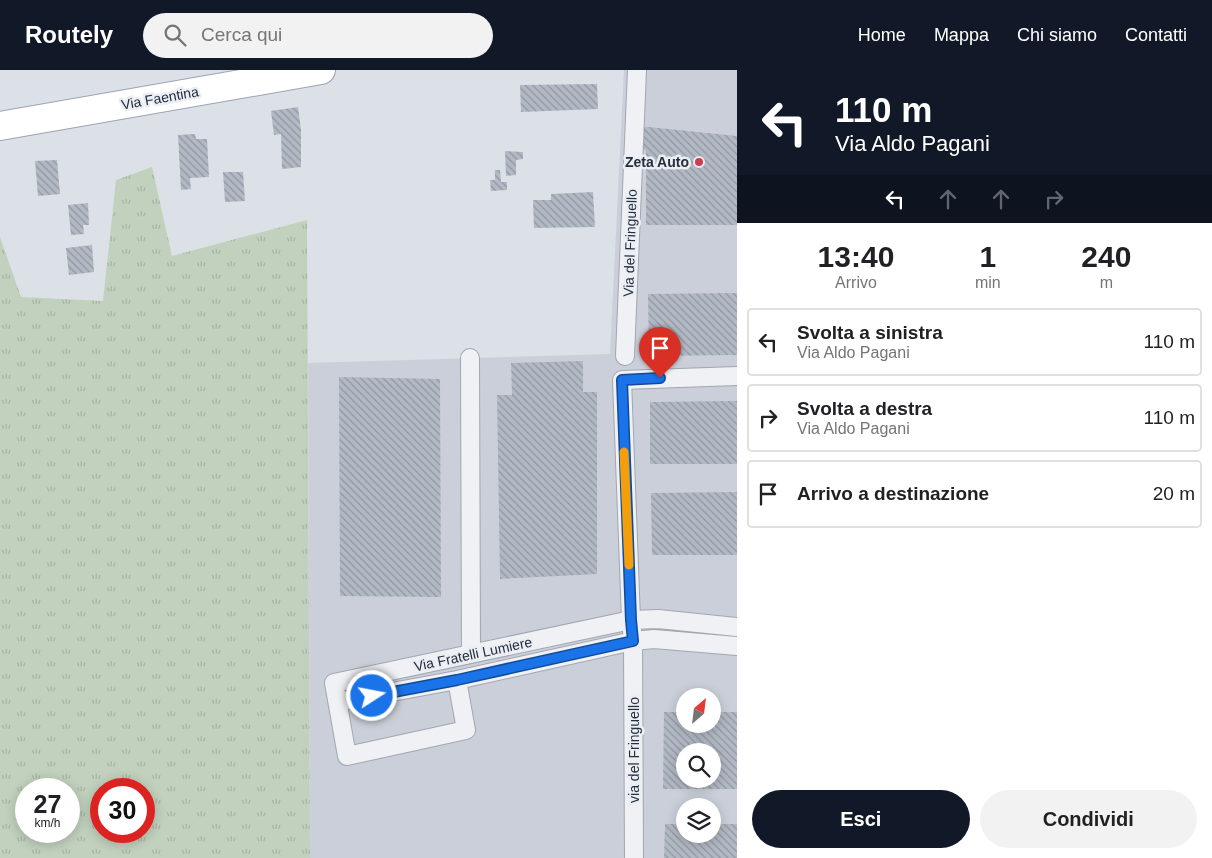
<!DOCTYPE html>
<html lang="it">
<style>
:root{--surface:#fff;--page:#f2f2f2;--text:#202124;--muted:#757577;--line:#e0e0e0;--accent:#111827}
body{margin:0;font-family:Helvetica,sans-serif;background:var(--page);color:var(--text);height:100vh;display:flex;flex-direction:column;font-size:19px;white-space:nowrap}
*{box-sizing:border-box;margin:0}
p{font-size:16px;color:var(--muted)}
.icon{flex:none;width:28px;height:28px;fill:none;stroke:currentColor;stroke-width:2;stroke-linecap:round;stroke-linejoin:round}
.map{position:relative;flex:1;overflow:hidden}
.side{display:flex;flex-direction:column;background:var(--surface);width:475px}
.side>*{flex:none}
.hud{background:#111827;color:#fff;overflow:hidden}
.needle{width:32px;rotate:28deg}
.tools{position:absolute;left:676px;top:618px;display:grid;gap:10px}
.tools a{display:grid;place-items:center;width:45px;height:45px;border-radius:50%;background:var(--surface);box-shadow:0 2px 12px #0003;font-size:25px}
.speed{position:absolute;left:15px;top:708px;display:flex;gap:10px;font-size:25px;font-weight:700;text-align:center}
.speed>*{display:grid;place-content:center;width:65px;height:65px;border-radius:50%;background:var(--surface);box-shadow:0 2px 12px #0003;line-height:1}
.speed small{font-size:12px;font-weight:400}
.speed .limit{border:8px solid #d22;background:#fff;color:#111}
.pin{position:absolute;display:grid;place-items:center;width:42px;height:42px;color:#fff;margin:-51px -21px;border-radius:50% 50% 50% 0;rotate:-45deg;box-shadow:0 0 5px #0007}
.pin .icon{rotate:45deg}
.me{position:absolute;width:55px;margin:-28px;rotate:79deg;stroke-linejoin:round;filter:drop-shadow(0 0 4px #0008)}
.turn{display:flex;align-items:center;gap:18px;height:105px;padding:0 15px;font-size:22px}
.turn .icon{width:65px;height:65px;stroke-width:2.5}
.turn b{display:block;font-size:35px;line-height:42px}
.lanes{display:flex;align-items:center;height:48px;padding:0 15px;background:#0003;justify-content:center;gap:25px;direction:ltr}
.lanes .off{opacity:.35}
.eta{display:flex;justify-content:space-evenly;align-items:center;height:85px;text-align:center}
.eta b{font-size:30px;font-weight:700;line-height:35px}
.button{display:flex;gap:10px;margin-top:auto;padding:10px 15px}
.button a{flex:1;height:58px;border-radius:30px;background:var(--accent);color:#fff;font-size:20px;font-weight:700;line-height:58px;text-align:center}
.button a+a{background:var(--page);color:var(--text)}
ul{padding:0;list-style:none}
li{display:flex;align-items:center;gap:15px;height:68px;margin:0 10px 8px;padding:0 5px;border:2px solid var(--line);border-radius:5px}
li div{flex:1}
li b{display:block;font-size:19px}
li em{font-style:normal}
header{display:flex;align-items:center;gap:30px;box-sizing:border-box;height:70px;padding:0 25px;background:var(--accent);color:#fff}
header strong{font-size:24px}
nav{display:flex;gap:28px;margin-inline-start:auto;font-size:18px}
.search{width:350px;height:45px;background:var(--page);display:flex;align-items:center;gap:12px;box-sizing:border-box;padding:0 18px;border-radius:28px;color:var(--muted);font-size:19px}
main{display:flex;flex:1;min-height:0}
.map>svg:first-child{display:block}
.built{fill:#cacfd9;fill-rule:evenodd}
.grass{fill:url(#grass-tufts);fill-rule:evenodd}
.building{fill:url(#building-back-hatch);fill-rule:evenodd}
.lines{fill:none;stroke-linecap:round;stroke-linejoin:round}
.minor-casing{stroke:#a1a7b1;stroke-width:20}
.primary-casing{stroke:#9ba4b3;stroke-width:30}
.minor{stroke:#eff1f5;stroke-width:18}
.primary{stroke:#fff;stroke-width:28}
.route-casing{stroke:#114b97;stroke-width:12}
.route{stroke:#1a73e8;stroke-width:9}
.slow{stroke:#f59e0b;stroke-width:9}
.poi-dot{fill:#d13b4f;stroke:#ebeff4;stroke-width:2}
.labels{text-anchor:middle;stroke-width:5;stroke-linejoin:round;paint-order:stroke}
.street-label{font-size:14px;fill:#252e3d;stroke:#ebeff4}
.poi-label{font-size:14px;font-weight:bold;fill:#252e3d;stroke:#ebeff4;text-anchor:end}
</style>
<header>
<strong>Routely</strong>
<div class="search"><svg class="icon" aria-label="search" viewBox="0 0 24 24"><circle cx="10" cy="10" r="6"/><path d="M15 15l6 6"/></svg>Cerca qui</div>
<nav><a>Home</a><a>Mappa</a><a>Chi siamo</a><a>Contatti</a></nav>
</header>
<main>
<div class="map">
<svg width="737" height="788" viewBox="0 0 737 788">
<defs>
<pattern id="grass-tufts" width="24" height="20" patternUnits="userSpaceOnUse" patternTransform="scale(1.25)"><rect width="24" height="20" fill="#c1d1bd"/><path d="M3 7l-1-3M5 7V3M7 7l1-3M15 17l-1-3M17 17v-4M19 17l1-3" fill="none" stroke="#a6b4a3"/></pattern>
<pattern id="building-back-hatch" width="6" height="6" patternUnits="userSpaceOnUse" patternTransform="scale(1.25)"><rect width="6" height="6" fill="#b3b9c4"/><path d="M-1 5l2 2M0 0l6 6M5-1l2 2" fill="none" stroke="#9197a0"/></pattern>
</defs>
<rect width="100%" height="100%" fill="#dce0e7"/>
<path class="built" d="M624 0H737V788H310L308 293 610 284ZM685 626H712V654H685ZM685 681H712V709H685ZM685 736H712V764H685Z"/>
<path class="grass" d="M152 97 172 186 307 150 310 788H0V167L21 227 103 231 116 110ZM26 719H69V761H26ZM101 719H144V761H101Z"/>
<path class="building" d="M597 14 598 39 521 42 520 15Z
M298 37 301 60V97L282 99 281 64 274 65 271 41Z
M638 56 737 66V155H646V80L639 79Z
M195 64 196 69H207L209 107 190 108 191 119 181 120 178 65Z
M505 81 523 82V89L516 90V105L506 106Z
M57 90 60 124 38 126 35 91Z
M495 100H500L501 112H507V120L491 121 490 110H495Z
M223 102H243L245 131 225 132Z
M593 122 595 157 534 158 533 130H551V124Z
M88 133 89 155H83L84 164 71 165 68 135Z
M92 175 94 202 69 205 66 178Z
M737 223V285L649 286 648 224Z
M583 291V322H597V504L500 509 497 325H512L511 293Z
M339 307 440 309 441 527 340 526Z
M737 331V394H650V332Z
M737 422V485H652L651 423Z
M664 642H685V654H712V642H737V719H663ZM685 681H712V709H685Z
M665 754H685V764H712V754H737V788H664Z"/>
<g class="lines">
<g class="minor-casing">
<path id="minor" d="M625 286 637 0
M470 288 471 584
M457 610 466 660 347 686 334 613 631 550 658 549 737 557
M338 632 457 610 633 571 654 569 737 576
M634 788 633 571 631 550 622 310 737 306"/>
</g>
<g class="primary-casing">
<path id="primary" d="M0 56 321 0"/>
</g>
<use href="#minor" class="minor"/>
<use href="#primary" class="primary"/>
</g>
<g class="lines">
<g class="route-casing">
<path id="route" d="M372 626 457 610 633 571 631 550 622 310 660 308"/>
</g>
<use href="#route" class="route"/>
<path class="slow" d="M624 382 629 495"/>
</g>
<circle class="poi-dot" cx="699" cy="92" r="5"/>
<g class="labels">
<g class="street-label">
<text transform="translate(160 28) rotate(-10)" y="5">Via Faentina</text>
<text transform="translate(630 173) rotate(-88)" y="5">Via del Fringuello</text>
<text transform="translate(473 584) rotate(-12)" y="5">Via Fratelli Lumiere</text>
<text transform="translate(634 680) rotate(-90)" y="5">via del Fringuello</text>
</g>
<g class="poi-label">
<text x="689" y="97">Zeta Auto</text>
</g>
</g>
</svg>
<div class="tools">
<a><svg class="needle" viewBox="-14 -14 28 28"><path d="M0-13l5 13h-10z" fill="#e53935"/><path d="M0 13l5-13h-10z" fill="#757577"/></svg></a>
<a><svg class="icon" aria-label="search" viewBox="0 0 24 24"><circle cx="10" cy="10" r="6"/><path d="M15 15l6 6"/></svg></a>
<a><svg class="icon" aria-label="layers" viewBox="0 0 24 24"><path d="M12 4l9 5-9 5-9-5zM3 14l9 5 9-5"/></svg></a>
</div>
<div class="speed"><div>27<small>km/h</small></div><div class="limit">30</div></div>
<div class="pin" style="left:660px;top:308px;background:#d93025"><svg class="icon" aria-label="arrive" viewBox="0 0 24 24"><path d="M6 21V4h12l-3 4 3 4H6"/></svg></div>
<svg class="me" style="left:372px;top:626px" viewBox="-20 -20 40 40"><circle r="17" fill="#1a73e8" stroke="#fff" stroke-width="3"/><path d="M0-11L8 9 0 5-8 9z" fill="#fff"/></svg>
</div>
<section class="side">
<div class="hud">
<div class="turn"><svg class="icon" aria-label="left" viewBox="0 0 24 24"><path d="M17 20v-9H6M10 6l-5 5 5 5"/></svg><div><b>110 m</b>Via Aldo Pagani</div></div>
<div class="lanes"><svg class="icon" aria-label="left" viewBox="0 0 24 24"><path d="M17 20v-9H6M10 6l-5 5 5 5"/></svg><svg class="icon off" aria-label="ahead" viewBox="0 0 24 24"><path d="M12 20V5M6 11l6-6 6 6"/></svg><svg class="icon off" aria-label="ahead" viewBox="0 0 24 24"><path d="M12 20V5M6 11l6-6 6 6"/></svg><svg class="icon off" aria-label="right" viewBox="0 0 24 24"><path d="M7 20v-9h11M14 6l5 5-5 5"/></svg></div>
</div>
<div class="eta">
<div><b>13:40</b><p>Arrivo</p></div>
<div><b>1</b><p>min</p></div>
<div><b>240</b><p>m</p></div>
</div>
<ul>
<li><svg class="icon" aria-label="left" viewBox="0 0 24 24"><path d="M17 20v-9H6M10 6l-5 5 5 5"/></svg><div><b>Svolta a sinistra</b><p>Via Aldo Pagani</p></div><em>110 m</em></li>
<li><svg class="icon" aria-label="right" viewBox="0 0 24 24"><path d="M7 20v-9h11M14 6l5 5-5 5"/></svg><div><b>Svolta a destra</b><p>Via Aldo Pagani</p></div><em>110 m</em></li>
<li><svg class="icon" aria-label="arrive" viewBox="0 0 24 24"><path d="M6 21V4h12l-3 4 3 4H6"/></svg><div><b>Arrivo a destinazione</b></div><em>20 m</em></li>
</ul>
<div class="button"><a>Esci</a><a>Condividi</a></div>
</section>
</main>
